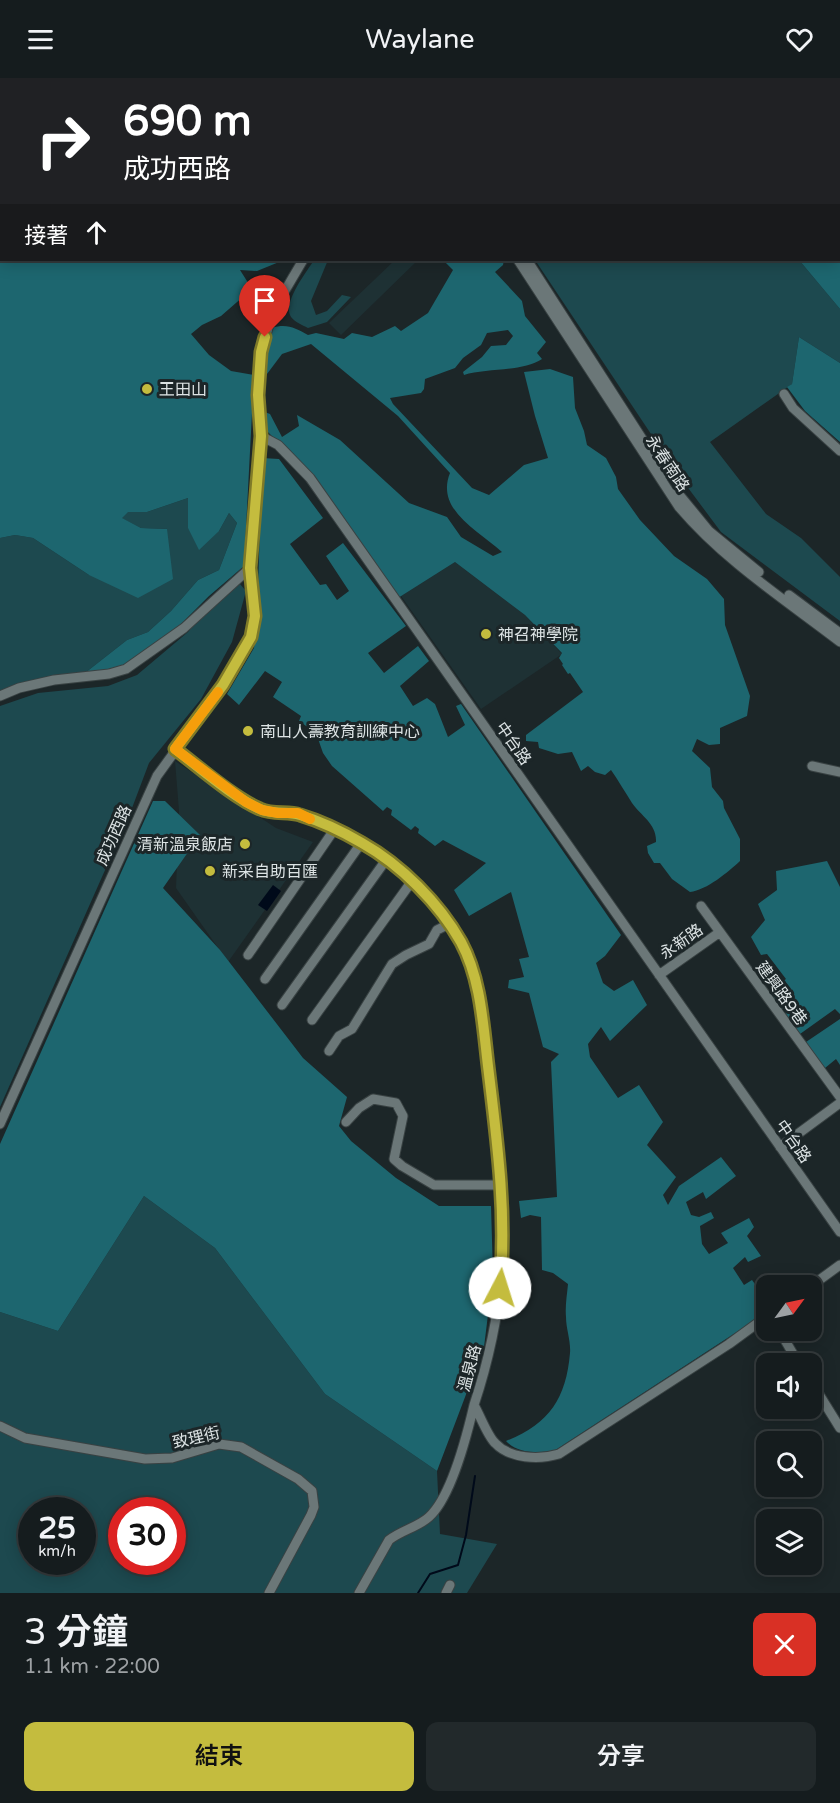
<!DOCTYPE html>
<html lang="zh-TW">
<meta charset="utf-8">
<style>
:root{--surface:#151c1e;--page:#22292b;--text:#f1f3f6;--muted:#9da1a4;--line:#343a3c;--accent:#c4bc3e}
body{margin:0;font-family:"Varela Round","Noto Sans TC",sans-serif;background:var(--page);color:var(--text);height:100vh;display:flex;flex-direction:column;font-size:22px;white-space:nowrap}
*{box-sizing:border-box;margin:0}
p{font-size:20px;color:var(--muted)}
.icon{flex:none;width:33px;height:33px;fill:none;stroke:currentColor;stroke-width:2;stroke-linecap:round;stroke-linejoin:round}
.map{position:relative;height:1515px;overflow:hidden}
.panel{display:flex;flex-direction:column;background:var(--surface);flex:1}
.panel>*{flex:none}
.banner{position:absolute;left:0px;top:0px;width:840px;height:183px;box-shadow:0 3px 15px #0003,0 0 0 2px var(--line);background:#202124;color:#fff;overflow:hidden}
.needle{width:39px;rotate:57deg}
.fabs{position:absolute;left:756px;top:1197px;display:grid;gap:12px}
.fabs a{display:grid;place-items:center;width:66px;height:66px;border-radius:12px;background:var(--surface);box-shadow:0 3px 15px #0003,0 0 0 2px var(--line);font-size:30px}
.speed{position:absolute;left:18px;top:1419px;display:flex;gap:12px;font-size:30px;font-weight:700;text-align:center}
.speed>*{display:grid;place-content:center;width:78px;height:78px;border-radius:50%;background:var(--surface);box-shadow:0 3px 15px #0003,0 0 0 2px var(--line);line-height:1}
.speed small{font-size:15px;font-weight:400}
.speed .limit{border:9px solid #d22;background:#fff;color:#111}
.pin{position:absolute;display:grid;place-items:center;width:51px;height:51px;color:#fff;margin:-62px -26px;border-radius:50% 50% 50% 0;rotate:-45deg;box-shadow:0 0 6px #0007}
.pin .icon{rotate:45deg}
.me{position:absolute;width:66px;margin:-33px;rotate:5deg;stroke-linejoin:round;filter:drop-shadow(0 0 4px #0008)}
.turn{display:flex;align-items:center;gap:21px;height:126px;padding:0 24px;font-size:27px}
.turn .icon{width:78px;height:78px;stroke-width:2.5}
.turn b{display:block;font-size:42px;line-height:51px}
.then{display:flex;align-items:center;height:57px;padding:0 24px;background:#0003;gap:12px;font-size:22px}
.round{display:grid;place-items:center;flex:none;width:63px;height:63px;border-radius:12px;background:var(--page)}
.head{display:flex;align-items:center;justify-content:space-between;height:102px;padding:0 24px}
h1{font-size:36px;font-weight:600;line-height:45px}
.primary-button{display:flex;gap:12px;margin-top:auto;padding:12px 24px}
.primary-button a{flex:1;height:69px;border-radius:12px;background:var(--accent);color:#111;font-size:24px;font-weight:600;line-height:69px;text-align:center}
.primary-button a+a{background:var(--page);color:var(--text)}
header{display:flex;justify-content:space-between;align-items:center;height:78px;padding:0 24px;background:var(--surface);font-size:27px;font-weight:600}
.map>svg:first-child{display:block}
.built{fill:#1e3134}
.green{fill:#1d494f;fill-rule:evenodd}
.forest{fill:#1d666f}
.water{fill:#000a1a}
.lines{fill:none;stroke-linecap:round;stroke-linejoin:round}
.stream{stroke:#000a1a;stroke-width:2}
.minor-casing{stroke:#394243;stroke-width:11}
.minor{stroke:#6b7778;stroke-width:9}
.route-casing{stroke:#7f7a28;stroke-width:15}
.route{stroke:#c4bc3e;stroke-width:10}
.slow{stroke:#f59e0b;stroke-width:10}
.poi-dot{fill:#c4bc3e;stroke:#1c2628;stroke-width:2}
.labels{text-anchor:middle;stroke-width:6;stroke-linejoin:round;paint-order:stroke}
.poi-label{font-size:16px;fill:#dce3e4;stroke:#1c2628;text-anchor:start}
.street-label{font-size:16px;fill:#dce3e4;stroke:#1c2628}
</style>
<header><svg class="icon" aria-label="menu" viewBox="0 0 24 24"><path d="M4 6h16M4 12h16M4 18h16"/></svg>Waylane<svg class="icon" aria-label="heart" viewBox="0 0 24 24"><path d="M12 20l-8-8c-3-5 5-10 8-4 3-6 11-1 8 4z"/></svg></header>
<div class="map">
<svg width="840" height="1515" viewBox="0 0 840 1515">
<rect width="100%" height="100%" fill="#1c2628"/>
<path class="built" d="M395 182H418L341 257 329 245Z
M455 484 525 537 562 576 481 631 401 518Z
M175 683 276 750 313 764 228 884 176 810 179 733Z"/>
<path class="green" d="M390 0H674L675 1 390 2Z
M314 182H328L311 223 316 237 327 233 342 217 351 219 327 244 308 250C302 247 295 244 291 239 282 225 306 195 314 182Z
M535 182H799L840 231V285L799 259 792 306 710 364 766 436 801 460 840 499V543L721 454 677 395Z
M188 420V450L219 453 229 435 237 445 219 492 198 502 171 533 148 554 127 562 76 602 36 609 0 618V460L15 457 33 460 89 497 167 451 141 450 121 440 128 433 147 434Z
M240 506 246 513 232 564 201 621 149 685 129 738 0 1029V628L38 615 108 608 137 597 188 554 208 528Z
M144 1118 215 1170 325 1316 437 1393 440 1456 497 1466 467 1515H0V1234L58 1253ZM32 1432H82V1484H32ZM122 1432H172V1484H122Z"/>
<path class="forest" d="M0 0 349 1 2 2V182H284L257 193 240 192 252 211 221 238 202 247 191 256 209 277 231 293 254 297 244 488 209 518 153 574 117 597 76 602 127 562 148 554 171 533 198 502 219 492 237 445 229 435 219 453 199 472 188 450V420L147 434H128L122 440 141 450 167 451 173 501 138 520 89 497 33 460 15 457 0 460Z
M674 0H806L823 1 675 2Z
M839 2H840L839 159H838Z
M839 165 840 168V231L799 182H838Z
M443 182H504L503 187 495 194 522 223 525 238 546 264 537 275 542 281C523 294 486 290 464 297L463 294 482 279 491 268 506 267 513 258 508 252 487 255 481 267 463 280 455 290 425 301 424 311 421 315 390 320 393 326 472 410 489 417 524 387 548 380 535 338 524 294 550 291 573 299 575 330 584 353 587 367 606 380 616 399 618 411 640 442 674 478 707 501 724 521 725 547 750 618 747 638 720 650V666L709 667 697 661 692 673 710 690 712 709 723 723 724 730 740 761V783C728 794 707 812 690 814L672 801 660 785H654L648 775 647 768 656 764C657 746 641 738 632 725 625 714 618 702 611 692L605 697 595 694 588 688 581 693 572 674 558 676 539 670 538 664 526 663V657L583 614 570 595 568 596 562 587 563 586 559 580 562 575 525 537 455 484 398 520 311 398 264 350 262 333 270 336 282 359 299 348 297 337 340 362 409 425 447 439 461 459 493 478 502 474C479 453 435 432 450 395L398 338 311 266 282 276 264 300 266 272 272 250C286 245 296 250 308 257L316 255 344 261 352 255 372 259 395 248 401 253 428 235 453 192Z
M799 259 840 285V364L805 333 787 309 792 306Z
M262 380 279 381 323 440 290 466 320 507 326 506 337 522 349 513 326 478 343 465 406 548 368 575 384 595 418 568 429 583 400 608 413 628 427 620 435 626 448 659 465 647 456 628 461 626 621 857 605 878 596 885 603 905 614 913 633 902 647 927 610 963 601 949 588 966 590 979 618 1020 639 1007 663 1044 647 1067 676 1099 663 1117 668 1127 679 1108 721 1079 736 1098 706 1121 703 1114 686 1124 691 1137 699 1139 711 1134 714 1140 700 1148 702 1166 709 1176 728 1165 721 1155 749 1140 754 1149 747 1158 761 1178 748 1184 745 1179 733 1190 744 1207 752 1202 760 1213 766 1208V1231L749 1246 554 1373C538 1375 518 1376 506 1363 549 1346 566 1321 570 1275 571 1263 566 1251 566 1239 565 1228 567 1217 568 1206L553 1195 542 1192 541 1139 530 1137 521 1140 519 1123 557 1119 551 984 559 976 543 969 529 915 508 910 509 902 524 899 519 881 529 879 511 814 469 838 454 812 486 785 443 762 435 768 418 755 419 751 415 748 411 752 391 737 392 732 387 729 383 733 332 688 323 675 316 655 299 643 301 638 273 619 282 604 265 593 239 627 227 616 254 570 257 542Z
M153 723H165L200 757 163 810 220 872 303 980 347 1019 339 1048 351 1063 396 1100 439 1128H491L493 1196 484 1269 437 1393 325 1316 215 1170 144 1118 58 1253 0 1234V1066Z
M827 783 840 809V936L835 931 800 956 769 913 786 901 767 876 761 877 751 859 765 842 758 826 777 812 776 793Z
M840 941V987L836 981 825 990 806 964Z"/>
<path class="water" d="M273 807 281 813 267 833 258 827Z"/>
<g class="lines">
<path class="stream" d="M418 1515 430 1496 458 1487 466 1457 475 1398"/>
<g class="minor-casing">
<path id="minor" d="M379 2V0
M518 182 679 429C725 483 784 521 840 564
M527 182 666 398
M784 316 793 330 840 373
M261 358 278 367 310 400 840 1154
M677 414 709 453 759 494
M789 517 840 555
M0 618 19 610 54 602 109 596 126 591 184 550 250 490
M175 671C200 690 232 719 260 731 273 737 287 733 300 736 324 743 365 765 384 780 414 803 446 833 462 867 481 905 483 949 488 991 495 1047 505 1105 504 1162 502 1218 492 1273 474 1327 480 1337 487 1357 495 1365 510 1381 539 1382 559 1376L729 1266 766 1239
M812 688 840 694
M701 828 840 1019
M248 877 334 752
M659 897 720 854
M265 901 362 764
M282 927 386 782
M312 942 412 803
M329 973 339 958 352 951 392 886 406 877 429 866 437 852 449 846
M346 1044 359 1030 373 1021 396 1025 403 1038 394 1081 402 1088 434 1107H501
M0 1046 157 698 223 607 251 559 255 538 250 490 261 358 258 334 261 274 273 233 303 182
M780 1069 840 1025
M811 1208 840 1187
M779 1252 799 1286
M812 1305 840 1350
M0 1348 25 1360 145 1381 172 1380 219 1366 241 1369 298 1401 312 1413 314 1429 311 1437 269 1515
M359 1515 389 1462C402 1452 418 1449 429 1439 452 1418 467 1357 474 1327
M446 1515 450 1507"/>
</g>
<use href="#minor" class="minor"/>
</g>
<g class="lines">
<g class="route-casing">
<path id="route" d="M265 259 261 274 258 317 261 358 250 490 255 538 251 559 223 607 175 671C199 689 234 720 260 731 273 737 288 733 300 737 320 743 345 755 362 765 401 787 439 825 461 864 481 901 483 947 488 988 497 1062 507 1135 500 1210"/>
</g>
<use href="#route" class="route"/>
<path class="slow" d="M218 614 175 671 246 724 262 732 278 735H298L310 741"/>
</g>
<g class="poi-dot">
<circle cx="147" cy="311" r="6"/>
<circle cx="486" cy="556" r="6"/>
<circle cx="248" cy="653" r="6"/>
<circle cx="245" cy="766" r="6"/>
<circle cx="210" cy="793" r="6"/>
</g>
<g class="labels">
<g class="poi-label">
<text x="159" y="317">王田山</text>
<text x="498" y="562">神召神學院</text>
<text x="260" y="659">南山人壽教育訓練中心</text>
<text x="233" y="772" text-anchor="end">清新溫泉飯店</text>
<text x="222" y="799">新采自助百匯</text>
</g>
<g class="street-label">
<text transform="translate(668 385) rotate(56)" y="6">永春南路</text>
<text transform="translate(514 665) rotate(55)" y="6">中台路</text>
<text transform="translate(113 757) rotate(-66)" y="6">成功西路</text>
<text transform="translate(681 863) rotate(-35)" y="6">永新路</text>
<text transform="translate(782 915) rotate(54)" y="6">建興路9巷</text>
<text transform="translate(794 1063) rotate(55)" y="6">中台路</text>
<text transform="translate(469 1290) rotate(-75)" y="6">溫泉路</text>
<text transform="translate(196 1359) rotate(-13)" y="6">致理街</text>
</g>
</g>
</svg>
<div class="fabs">
<a><svg class="needle" viewBox="-14 -14 28 28"><path d="M0-13l5 13h-10z" fill="#e53935"/><path d="M0 13l5-13h-10z" fill="#9da1a4"/></svg></a>
<a><svg class="icon" aria-label="sound" viewBox="0 0 24 24"><path d="M4 9h4l5-4v14l-5-4H4zM17 9q2 3 0 6"/></svg></a>
<a><svg class="icon" aria-label="search" viewBox="0 0 24 24"><circle cx="10" cy="10" r="6"/><path d="M15 15l6 6"/></svg></a>
<a><svg class="icon" aria-label="layers" viewBox="0 0 24 24"><path d="M12 4l9 5-9 5-9-5zM3 14l9 5 9-5"/></svg></a>
</div>
<div class="speed"><div>25<small>km/h</small></div><div class="limit">30</div></div>
<div class="pin" style="left:265px;top:259px;background:#d93025"><svg class="icon" aria-label="arrive" viewBox="0 0 24 24"><path d="M6 21V4h12l-3 4 3 4H6"/></svg></div>
<svg class="me" style="left:500px;top:1210px" viewBox="-20 -20 40 40"><circle r="19" fill="#fff"/><path d="M0-13L10 11 0 6-10 11z" fill="#c4bc3e"/></svg>
<div class="banner">
<div class="turn"><svg class="icon" aria-label="right" viewBox="0 0 24 24"><path d="M7 20v-9h11M14 6l5 5-5 5"/></svg><div><b>690 m</b>成功西路</div></div>
<div class="then">接著<svg class="icon" aria-label="ahead" viewBox="0 0 24 24"><path d="M12 20V5M6 11l6-6 6 6"/></svg></div>
</div>
</div>
<section class="panel">
<div class="head"><div><h1>3 分鐘</h1><p>1.1 km · 22:00</p></div><a class="round" style="background:#d93025;color:#fff"><svg class="icon" aria-label="close" viewBox="0 0 24 24"><path d="M6 6l12 12M18 6L6 18"/></svg></a></div>
<div class="primary-button"><a>結束</a><a>分享</a></div>
</section>
